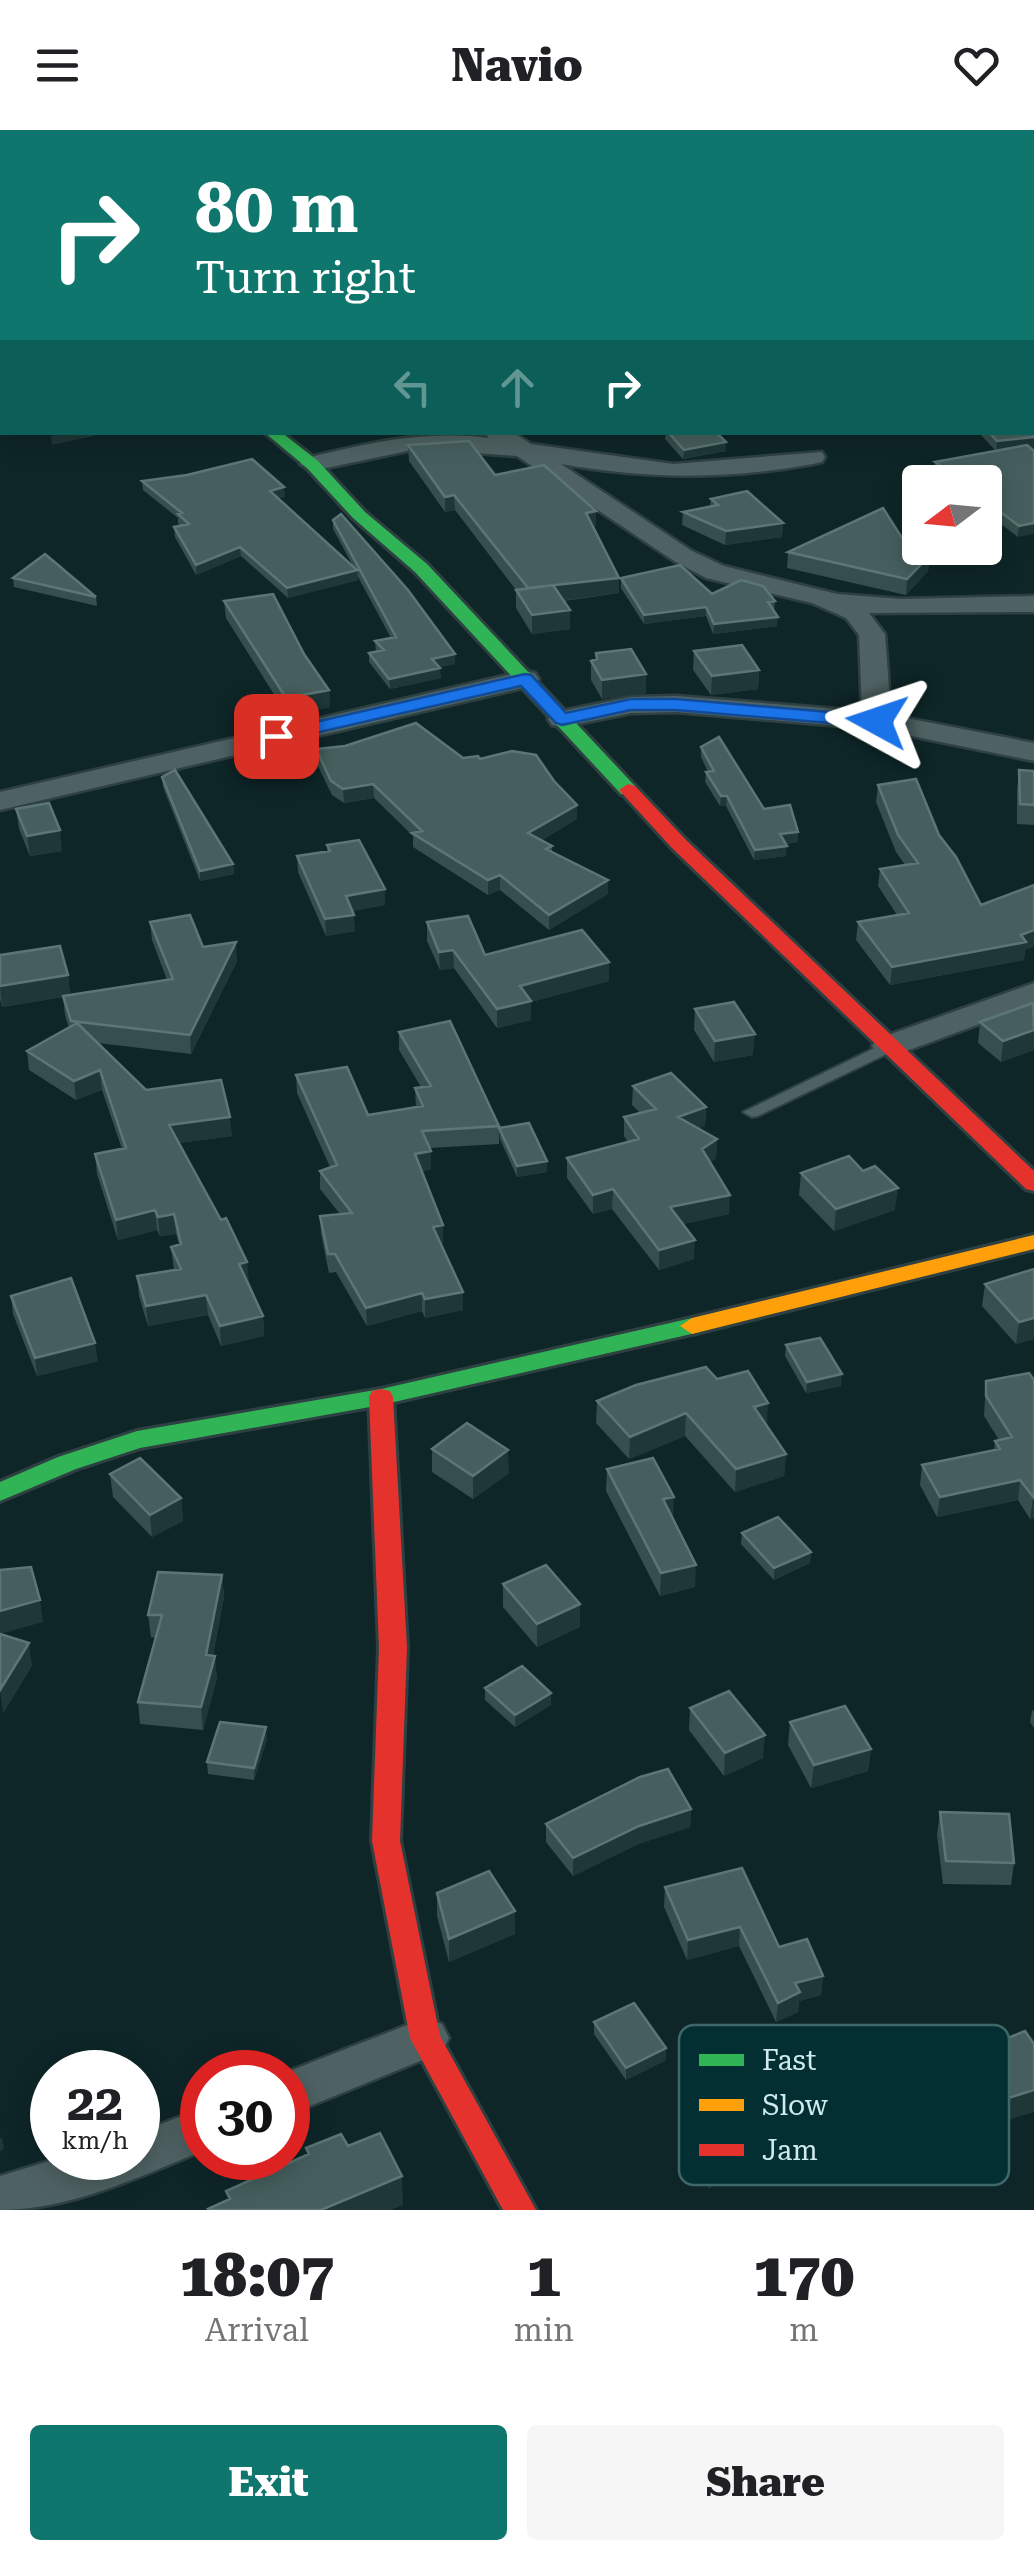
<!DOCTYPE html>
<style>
:root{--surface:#fff;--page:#f6f6f6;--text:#202124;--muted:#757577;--accent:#0f766e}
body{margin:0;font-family:"Roboto Serif",serif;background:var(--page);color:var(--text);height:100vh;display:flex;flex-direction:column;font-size:38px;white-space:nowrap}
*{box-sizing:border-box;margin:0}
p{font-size:32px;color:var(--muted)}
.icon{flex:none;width:55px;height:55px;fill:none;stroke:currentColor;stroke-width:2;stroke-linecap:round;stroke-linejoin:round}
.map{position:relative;height:2080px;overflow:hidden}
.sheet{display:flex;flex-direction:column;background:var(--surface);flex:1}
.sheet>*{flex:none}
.top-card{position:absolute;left:0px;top:0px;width:1035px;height:305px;box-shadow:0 5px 25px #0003;background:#0f766e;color:#fff;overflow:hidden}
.needle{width:65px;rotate:254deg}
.tools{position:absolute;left:902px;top:335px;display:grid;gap:20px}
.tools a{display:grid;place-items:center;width:100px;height:100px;border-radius:10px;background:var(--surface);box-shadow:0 5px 25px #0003;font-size:50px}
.speed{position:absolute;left:30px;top:1920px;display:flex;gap:20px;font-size:50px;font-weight:700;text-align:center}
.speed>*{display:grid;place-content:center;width:130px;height:130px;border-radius:50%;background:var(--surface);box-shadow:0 5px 25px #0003;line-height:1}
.speed small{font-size:25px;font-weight:400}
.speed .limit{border:15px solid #d22;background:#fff;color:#111}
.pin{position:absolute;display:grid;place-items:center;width:85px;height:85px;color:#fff;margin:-42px;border-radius:20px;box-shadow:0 5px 15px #0006}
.me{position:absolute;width:110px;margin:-55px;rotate:275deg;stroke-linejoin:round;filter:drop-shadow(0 0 8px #0008)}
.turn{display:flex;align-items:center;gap:35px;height:210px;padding:0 30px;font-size:45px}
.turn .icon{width:130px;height:130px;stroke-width:2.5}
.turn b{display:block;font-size:70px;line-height:85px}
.lanes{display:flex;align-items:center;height:95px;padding:0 30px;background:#0003;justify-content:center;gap:50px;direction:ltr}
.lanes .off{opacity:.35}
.eta{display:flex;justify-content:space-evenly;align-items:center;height:170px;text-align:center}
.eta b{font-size:60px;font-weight:800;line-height:70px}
.primary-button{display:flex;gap:20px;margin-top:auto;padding:20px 30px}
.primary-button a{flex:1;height:115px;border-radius:10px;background:var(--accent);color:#fff;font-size:40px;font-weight:800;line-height:115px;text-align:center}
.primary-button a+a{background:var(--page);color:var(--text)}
header{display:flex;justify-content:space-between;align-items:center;height:130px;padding:0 30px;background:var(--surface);font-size:45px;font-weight:800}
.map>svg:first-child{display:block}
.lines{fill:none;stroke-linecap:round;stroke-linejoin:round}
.lane-casing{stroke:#2e4041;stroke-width:4}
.street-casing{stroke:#2e4041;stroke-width:5}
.fast-casing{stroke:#2e4041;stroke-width:6}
.slow-casing{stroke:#2e4041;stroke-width:6}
.jam-casing{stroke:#2e4041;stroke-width:6}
.lane{fill:#4f6263;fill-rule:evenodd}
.street{fill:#4f6263;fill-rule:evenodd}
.fast{fill:#30b455;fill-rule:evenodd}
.slow{fill:#ff9f0a;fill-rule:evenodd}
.jam{fill:#e5322d;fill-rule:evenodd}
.wall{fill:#364e4d}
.shaded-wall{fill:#1f3737}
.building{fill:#465f5e;stroke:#5c7575;stroke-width:2.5}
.route{fill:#1a73e8;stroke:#114b97;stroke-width:2.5}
.key{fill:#032f32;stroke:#40676a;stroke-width:2.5}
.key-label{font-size:28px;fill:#d0ebed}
</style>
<header><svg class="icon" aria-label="menu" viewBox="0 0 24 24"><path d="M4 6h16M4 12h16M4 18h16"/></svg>Navio<svg class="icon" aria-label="heart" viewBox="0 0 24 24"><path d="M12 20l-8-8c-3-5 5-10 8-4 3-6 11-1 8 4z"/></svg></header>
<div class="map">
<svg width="1034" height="2080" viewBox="0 0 1034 2080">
<rect width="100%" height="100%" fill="#0e2628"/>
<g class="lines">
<g class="lane-casing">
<path id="lane" d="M510 0H520V2H510Z
M889 911 895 912 897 916 895 920 758 986 752 987 743 982Z"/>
</g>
<g class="street-casing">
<path id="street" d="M484 302H513L531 314 673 334 822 322 825 327 822 332 813 334C726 350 648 349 561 334L692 421 724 436 837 464 901 469 1034 466V482L869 483 885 504 891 585 1034 613V631L877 599 676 582 631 583 562 597 552 595 548 589 552 583 631 567 676 566 862 581 859 505 846 488 812 473 706 448 674 431 517 326 417 319 312 341 300 334 303 329C366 313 424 300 489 308Z
M525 541 535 543 539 549 535 555 0 680V662Z
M1034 853V874L901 923H877L872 916 877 909Z
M425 1888 442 1894 449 1908 442 1922 288 1985 287 1942Z
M202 1978V2021C140 2047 69 2080 0 2080V2046L59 2028H138V2003Z"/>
</g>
<g class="fast-casing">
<path id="fast" d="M264 302H281L318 331 365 382 427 434 635 656V664H621L415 442 353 388 306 337Z
M692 1188 700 1190 704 1196 700 1202 381 1275 140 1318 76 1339 0 1371V1352L58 1327 137 1301 381 1259Z"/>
</g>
<g class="slow-casing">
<path id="slow" d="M1034 1105V1119L692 1204 680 1196 692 1188Z"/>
</g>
<g class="jam-casing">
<path id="jam" d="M0 92 2 93V101H0Z
M628 654 635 656 686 710 1034 1041V1061L1026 1059 672 718 619 660Z
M381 1259 390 1261 393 1267 407 1518 400 1711 440 1906 536 2080H503L410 1908 372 1711 379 1518 369 1267 372 1261Z"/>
</g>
<use href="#lane" class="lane"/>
<use href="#street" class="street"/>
<use href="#fast" class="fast"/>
<use href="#slow" class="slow"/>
<use href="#jam" class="jam"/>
</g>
<path class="wall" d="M1034 279V317L1030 318 1018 407 985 382V352H946L934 343 935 332 996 321 978 302H1032Z
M666 302H716L726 321 683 329 665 309Z
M408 315 495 345 596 396 593 397 619 463 564 471 570 499 532 504 516 478V460L455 380 445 382 409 331Z
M142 351 285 367 278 368 353 436 333 399V390L455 534 439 537 441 548 390 559 369 532V523L376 522 375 511 391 508 357 445 358 450 288 468 241 426 196 445 175 407 174 397 181 396 178 393V388L143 360Z
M711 369 783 393 782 407 725 415 682 395 683 382 710 376Z
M909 419 930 425 928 441 906 465 787 438 788 422Z
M13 448 96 467 97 476 14 457Z
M621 448 712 464 775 471 774 481 777 496 713 504 706 486 644 494 621 458Z
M224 471 304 524 329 560 330 577 287 585 226 488Z
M694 521 759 540 758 559 711 565 693 540Z
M596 523 646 544V563L602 569 591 550V531L596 530Z
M701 617 764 679 798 702V712L786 714V726L754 730 726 676H720L705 652 706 642H708L701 627Z
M316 619 480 629 577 689 542 710 552 716V722L608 764 549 800 500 760 488 765 413 717V706L374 668 344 673 332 665 317 634Z
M1019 640 1034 641V695L1017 694V660Z
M162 647 233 734 234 744 200 751 163 657Z
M878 655 939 705 981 775 1025 820 1024 830 890 855 856 810 858 792 897 785 878 756 880 739 905 735 896 722 876 672Z
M16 679 62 721 30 726 19 699Z
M327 715 385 759V775L352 781 355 801 326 806 298 742 297 726 327 721Z
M150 792 203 817 237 831 191 924 98 913 146 960 232 1006 179 1013 249 1152 263 1186 264 1206 221 1216 208 1185 148 1196 139 1166 137 1146 174 1140 171 1117 179 1114 176 1104 160 1106 157 1100 118 1110 97 1044 95 1024 122 1019 102 960 76 970 29 940 27 921 69 898 65 885 63 867 2 877 0 869V825L68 845 70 865 167 850 152 810Z
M427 792 485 825 609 851 531 872V890L497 898 454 838 440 840 427 811Z
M1034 874V920L1001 932 978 913 980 892Z
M695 879 753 925 714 932 694 900Z
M399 902 499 996V1014L430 1018 431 1039 422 1041 443 1095V1114H441L463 1180 425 1188 422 1181 367 1196 336 1142 329 1143 321 1104 320 1086 340 1084 320 1059V1041L330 1037 297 963 296 945 368 985 416 977 415 958 421 957 399 920Z
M633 956 706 977 705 996 698 998 717 1009 716 1028 710 1032 729 1084 683 1094 694 1129 659 1140 612 1079 593 1084 567 1048V1028L628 1012 624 1006V987L640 983 632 975Z
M499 998 547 1031V1042L517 1047 500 1009Z
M863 1041 895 1080 834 1101 799 1065 801 1043Z
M1034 1139V1209L1016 1214 982 1176 985 1154Z
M11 1166 98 1231 37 1246 13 1184Z
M786 1215 841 1256 806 1263 785 1226Z
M1029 1243 1034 1388 1030 1389 1018 1370 937 1387 920 1355 922 1335 994 1320 995 1311 999 1310 984 1286 986 1251Z
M717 1249 766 1295 786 1324 784 1346 735 1362 685 1306 629 1329 596 1293 597 1271Z
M432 1319 509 1343 473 1369 432 1342Z
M607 1339 673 1388 695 1457 660 1466 606 1361Z
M110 1344 181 1368 183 1391 152 1407 113 1367Z
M742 1403 811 1422 810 1433 774 1450 741 1414Z
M222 1445 224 1467 213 1525 217 1548 203 1600 140 1594 138 1572 156 1508 151 1507 148 1485Z
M503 1454 580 1474V1497L537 1517 503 1477Z
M485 1558 551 1575 515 1597 485 1570Z
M690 1578 763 1628 724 1646 689 1600Z
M1034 1580V1598L1030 1592 1032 1581Z
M790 1592 871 1619 868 1641 811 1658 788 1615Z
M267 1609 254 1650 208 1644 207 1632Z
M691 1679 690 1697 638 1714 573 1746 546 1712V1694Z
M940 1682 1014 1733 1011 1755 943 1754 937 1705Z
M665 1757 779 1817 823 1846 821 1865 799 1871 798 1882 776 1892 739 1816 687 1830 664 1777Z
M437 1763 515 1781V1804L449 1832 437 1786Z
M594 1892 666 1930 626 1950 594 1904Z
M1025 1901 992 1995 970 1945 974 1922Z
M703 1929 829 1975 826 1997 742 2028 701 1952Z
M691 2017 733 2048 709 2058 690 2029Z"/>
<path class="shaded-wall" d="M589 0H603V2H589Z
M947 0H979L947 2Z
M66 302H94V306L52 315 51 306Z
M1034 307V317L996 321 997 311Z
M726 312V321L683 329 684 320Z
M284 357 285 367 271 370 270 361Z
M454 365 455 380 445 382V367Z
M596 381V396L585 399 586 383Z
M783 393 782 407 725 415 726 401Z
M1034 393V404L1018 407 1019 396Z
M240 417 241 426 196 445V435Z
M930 425 928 441 906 465 907 449Z
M357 440 358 450 288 468 287 458Z
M619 448V463L528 475V459Z
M706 477V486L644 494V485Z
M570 480V499L532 504V485Z
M778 487 777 496 713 504 714 494Z
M455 524V534L432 539V529Z
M440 538 441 548 390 559 389 549Z
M759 540 758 559 711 565 712 546Z
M646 544V563L602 569V550Z
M329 560 330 577 287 585 286 568Z
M373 654 374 668 344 673 343 659Z
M721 666H727L726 676H720Z
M577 675V689L528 718V703Z
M60 700 62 721 30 726 27 706Z
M798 702V712L780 715V704Z
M787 716 786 726 754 730 755 720Z
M233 734 234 744 200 751V741Z
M500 745V760L488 765V750Z
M608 750V764L549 800V785Z
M385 759V775L346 782V766Z
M354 785 355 801 326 806 325 789Z
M1034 800V817L1025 820 1024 830 890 855 892 837 1021 805Z
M236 812 237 831 191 924 190 905Z
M453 820 454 838 440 840 439 822Z
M609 832V851L531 872V890L497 898V879L520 856Z
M68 845 70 866 2 877 0 856Z
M1034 900V920L1001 932 1003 911Z
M755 904 753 925 714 932 715 911Z
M100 940 102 960 76 970 74 951Z
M706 977 705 996 678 1006V987Z
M230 987 232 1006 171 1014 169 995Z
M717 1009 716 1028 701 1038 702 1019Z
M431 1021V1039L416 1042 415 1024Z
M547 1031V1042L517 1047V1036Z
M898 1058 895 1080 834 1101 836 1079Z
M613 1059 612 1079 593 1084V1065Z
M730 1065 729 1084 669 1097 670 1077Z
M155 1080 157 1100 118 1110 116 1090Z
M174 1084 176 1104 160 1106 158 1087Z
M443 1095V1114L433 1115V1097Z
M695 1110 694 1129 659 1140V1120Z
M247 1132 249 1152 241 1153 239 1134Z
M463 1162V1180L425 1188V1169Z
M422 1163V1181L367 1196 366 1178Z
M206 1165 208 1185 148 1196 146 1176Z
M263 1186 264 1206 221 1216 220 1196Z
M1034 1188V1209L1016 1214 1019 1192Z
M95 1213 98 1231 37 1246 35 1228Z
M842 1244 841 1256 806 1263 807 1252Z
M768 1273 767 1295 754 1277Z
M686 1283 685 1306 629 1329 630 1307Z
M508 1320 509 1343 473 1369V1346Z
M786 1324 784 1346 735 1362 736 1339Z
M1020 1350 1018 1370 937 1387 940 1367Z
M674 1367 673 1389 663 1369Z
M181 1368 183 1391 152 1407 150 1385Z
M1033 1368 1034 1388 1030 1389Z
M811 1422 810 1433 774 1450V1438Z
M696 1435 695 1457 660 1466 661 1443Z
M222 1445 224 1467 208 1548 206 1525Z
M40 1470 43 1492 0 1504V1481Z
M580 1474V1497L537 1517V1494Z
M29 1513 32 1536 3 1584 0 1560Z
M215 1526 217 1548 203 1600 201 1577Z
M551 1563V1575L515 1597V1585Z
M266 1597 267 1609 254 1650V1638Z
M765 1605 763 1628 724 1646 725 1623Z
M871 1619 868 1641 811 1658 814 1635Z
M691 1679 690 1697 638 1714 573 1746V1728L639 1696Z
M515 1781V1804L449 1832V1809Z
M740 1797 739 1816 687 1830 688 1810Z
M823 1846 821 1865 799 1871 798 1882 776 1892 778 1873 795 1853Z
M666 1918V1930L626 1950V1938Z
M1034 1960V1982L992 1995 996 1972Z
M829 1975 826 1997 742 2028 744 2005Z
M0 2008H2L4 2019 0 2021Z
M734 2036 733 2048 709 2058 710 2047Z
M402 2046 403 2075 391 2080H321Z"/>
<path class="building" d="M0 0H170L169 2H2V14L0 12Z
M260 0H467L471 2H264Z
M608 0H845L847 2H611Z
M2 31V73H1L0 33 1 34Z
M1032 95 1034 96V145L1032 144Z
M2 130V188H0V131Z
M1032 279H1034V307L997 311 989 302H1032Z
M668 302H716L726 312 684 320Z
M469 311 495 345 544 335 596 381 586 383 619 448 528 458 454 365 445 367 408 315Z
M1027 315 1034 321V393L1019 396 985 370V352H963L935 332Z
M252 329 284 357 270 361 357 440 287 458 240 417 196 435 174 397 189 394 178 384 182 383 142 351 187 345Z
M747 361 783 393 726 401 683 382 718 375 711 369Z
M883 378 909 419 930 425 907 449 788 422Z
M341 384 408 460 455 524 432 529 440 538 389 549 369 523 384 520 375 511 396 507 333 390Z
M45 424 96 467 13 448Z
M680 435 712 464 741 450 763 456 775 471 768 472 778 487 714 494 706 477 644 485 621 448Z
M553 455 570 480 532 485 516 460Z
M273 464 304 524 329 560 286 568 224 471Z
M742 515 759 540 712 546 694 521Z
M631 519 646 544 602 550 591 531 597 529 596 523Z
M416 593 463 628 478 626 480 629 512 621 536 625 554 651 577 675 528 703 552 716 546 719 608 750 549 785 500 745 488 750 412 703 422 701 373 654 343 659 331 651 316 619 345 616Z
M719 607 764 679 790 675 798 702 780 704 787 716 755 720 727 666H721L706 642 714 641 701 617Z
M175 640 233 734 200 741 162 647Z
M1019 640 1034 641V675L1020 674Z
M916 649 939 705 956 727 981 775 1034 755V800L1021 805 1026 812 892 837 858 792 909 783 880 739 918 733 898 705 878 655Z
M49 673 60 700 27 706 16 679Z
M359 710 385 759 346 766 354 785 325 789 297 726 330 721 327 715Z
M190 785 203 817 236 812 190 905 71 891 63 866 173 849 150 792Z
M468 786 485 825 582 800 609 832 520 856 531 871 497 879 453 820 439 822 427 792Z
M60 816 68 845 0 856V825Z
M734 872 755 904 715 911 695 879Z
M1033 873 1034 900 1003 911 980 892Z
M450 891 499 996 422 1001 431 1021 415 1024 443 1095 433 1097 463 1162 425 1169 422 1163 366 1178 335 1124H328L320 1086 352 1083 320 1041 337 1035 296 945 347 937 368 985 423 976 415 958 431 956 399 902Z
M77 893 146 960 221 950 230 987 169 995 221 1090 226 1088 247 1132 239 1134 263 1186 220 1196 206 1165 146 1176 137 1146 181 1139 171 1117 181 1114 174 1084 158 1087 155 1080 116 1090 95 1024 126 1018 100 940 74 951 27 921Z
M671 943 706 977 678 987 717 1009 702 1019 730 1065 670 1077 695 1110 659 1120 613 1059 593 1065 567 1028 639 1009 624 987 656 979 633 956Z
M529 993 547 1031 517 1036 499 998Z
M849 1026 863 1041 875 1036 898 1058 836 1079 801 1043Z
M1034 1139V1188L1019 1192 985 1154Z
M71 1148 95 1213 35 1228 11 1166Z
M820 1208 842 1244 807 1252 786 1215Z
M706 1237 717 1249 748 1241 768 1273 754 1277 786 1324 736 1339 686 1283 630 1307 597 1271 636 1255Z
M1029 1243 1034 1250V1368L1020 1350 940 1367 922 1335 1000 1319 995 1311 1012 1307 986 1266V1251Z
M467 1293 508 1320 473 1346 432 1319Z
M140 1328 181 1368 150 1385 110 1344Z
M653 1328 674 1367 663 1369 696 1435 661 1443 607 1339Z
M778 1387 811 1422 774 1438 742 1403Z
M546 1435 580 1474 537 1494 503 1454Z
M31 1437 40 1470 0 1481V1440Z
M158 1442 222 1445 206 1525 215 1526 201 1577 138 1572 162 1485H148Z
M0 1504 29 1513 0 1560Z
M522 1536 551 1563 515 1585 485 1558Z
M729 1561 765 1605 725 1623 690 1578Z
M845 1576 871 1619 814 1635 790 1592Z
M220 1592 266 1597 254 1638 207 1632Z
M668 1639 691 1679 639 1696 573 1728 546 1694 640 1647Z
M940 1682 1009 1684 1014 1733 946 1731Z
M742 1738 779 1817 807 1809 823 1846 795 1853 800 1862 778 1873 740 1797 688 1810 665 1757Z
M489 1741 515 1781 449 1809 437 1763Z
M634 1873 666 1918 626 1938 594 1892Z
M1025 1901 1034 1914V1960L996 1972 974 1922Z
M380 2003 402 2046 321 2080H209L208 2079 230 2069 226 2061 309 2024 306 2018 341 2004 348 2016Z"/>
<path class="route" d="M525 544 531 545 566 583 631 569H676L877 586 886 591 877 597 676 580H631L562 595 556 593 521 556 276 612 267 606 276 601Z"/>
<rect x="679" y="1895" width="330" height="160" rx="15" class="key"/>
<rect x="699" y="1924" width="45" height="12" fill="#30b455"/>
<rect x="699" y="1969" width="45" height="12" fill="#ff9f0a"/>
<rect x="699" y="2014" width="45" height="12" fill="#e5322d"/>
<g class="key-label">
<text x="762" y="1940">Fast</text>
<text x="762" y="1985">Slow</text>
<text x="762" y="2030">Jam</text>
</g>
</svg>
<div class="tools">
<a><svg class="needle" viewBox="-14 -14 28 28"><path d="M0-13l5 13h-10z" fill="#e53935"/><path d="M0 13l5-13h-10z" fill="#757577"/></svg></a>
</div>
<div class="speed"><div>22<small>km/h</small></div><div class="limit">30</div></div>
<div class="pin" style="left:276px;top:606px;background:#d93025"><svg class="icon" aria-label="arrive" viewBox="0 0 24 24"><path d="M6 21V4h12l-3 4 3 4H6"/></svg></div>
<svg class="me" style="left:877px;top:591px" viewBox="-20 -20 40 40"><path d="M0-17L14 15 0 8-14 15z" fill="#1a73e8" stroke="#fff" stroke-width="4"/></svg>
<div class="top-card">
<div class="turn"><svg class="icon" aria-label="right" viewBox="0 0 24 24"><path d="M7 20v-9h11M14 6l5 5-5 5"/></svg><div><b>80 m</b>Turn right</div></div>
<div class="lanes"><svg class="icon off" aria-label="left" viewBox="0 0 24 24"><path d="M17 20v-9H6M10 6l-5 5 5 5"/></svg><svg class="icon off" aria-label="ahead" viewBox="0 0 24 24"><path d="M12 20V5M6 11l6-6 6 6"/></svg><svg class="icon" aria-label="right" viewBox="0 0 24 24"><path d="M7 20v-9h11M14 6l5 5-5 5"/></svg></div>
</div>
</div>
<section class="sheet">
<div class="eta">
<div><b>18:07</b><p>Arrival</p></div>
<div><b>1</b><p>min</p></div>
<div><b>170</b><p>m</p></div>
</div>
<div class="primary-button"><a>Exit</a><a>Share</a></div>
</section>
